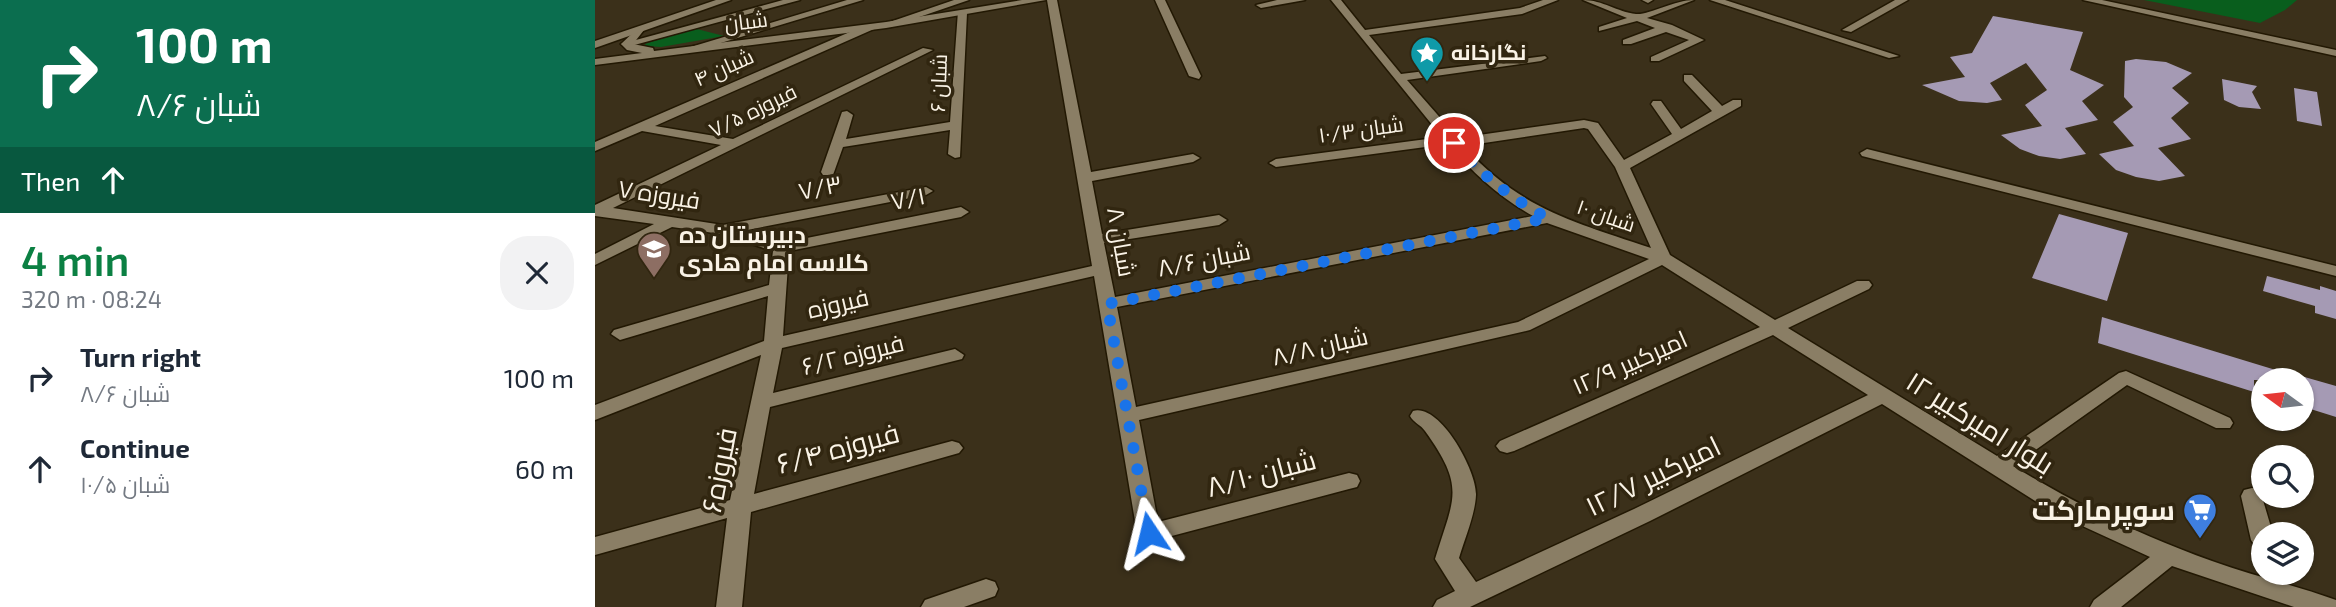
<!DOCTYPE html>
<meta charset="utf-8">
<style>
:root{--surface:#fff;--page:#f2f2f3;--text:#1f2937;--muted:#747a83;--accent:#0b8043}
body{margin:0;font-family:"Exo 2",Cairo,sans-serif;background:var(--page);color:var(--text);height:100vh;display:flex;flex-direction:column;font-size:26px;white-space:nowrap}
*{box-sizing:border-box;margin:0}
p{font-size:23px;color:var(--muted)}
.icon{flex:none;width:38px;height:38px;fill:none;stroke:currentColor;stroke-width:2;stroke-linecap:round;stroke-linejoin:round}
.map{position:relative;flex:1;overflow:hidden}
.details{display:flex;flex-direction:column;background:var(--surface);width:595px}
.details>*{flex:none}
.banner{background:#0b6e4f;color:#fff;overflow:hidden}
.needle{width:46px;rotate:285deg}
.tools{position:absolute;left:1656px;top:368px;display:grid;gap:14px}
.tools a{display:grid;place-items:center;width:63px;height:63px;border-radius:50%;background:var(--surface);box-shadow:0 2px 5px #0004;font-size:35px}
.pin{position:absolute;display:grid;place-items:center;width:60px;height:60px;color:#fff;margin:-30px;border:4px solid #fff;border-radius:50%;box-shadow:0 2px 7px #0007}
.me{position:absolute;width:77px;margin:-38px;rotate:350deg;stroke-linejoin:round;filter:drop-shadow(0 0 5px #0008)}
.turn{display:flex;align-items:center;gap:24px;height:147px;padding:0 21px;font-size:32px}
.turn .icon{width:91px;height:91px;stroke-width:2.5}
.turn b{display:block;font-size:49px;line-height:60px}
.then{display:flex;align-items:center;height:66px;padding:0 21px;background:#0003;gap:14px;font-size:26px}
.round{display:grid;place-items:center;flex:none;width:74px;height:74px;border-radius:28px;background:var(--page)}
.headline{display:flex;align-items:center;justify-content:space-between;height:119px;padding:0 21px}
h1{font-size:42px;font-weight:600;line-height:52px;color:var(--accent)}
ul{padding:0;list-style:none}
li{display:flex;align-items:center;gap:21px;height:91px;padding:0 21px}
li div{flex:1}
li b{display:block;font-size:26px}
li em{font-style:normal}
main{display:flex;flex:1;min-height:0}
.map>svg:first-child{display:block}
.green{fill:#095e1d}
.building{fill:#a59ab4}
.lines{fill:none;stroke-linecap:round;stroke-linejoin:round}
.minor-casing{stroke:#221803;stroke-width:3}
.tertiary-casing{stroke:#221803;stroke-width:3}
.secondary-casing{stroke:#221803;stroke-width:3}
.minor{fill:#8a7e65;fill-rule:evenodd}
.tertiary{fill:#8a7e65;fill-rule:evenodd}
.secondary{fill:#8a7e65;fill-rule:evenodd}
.route{stroke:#1a73e8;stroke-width:12;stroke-dasharray:0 21.6}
.labels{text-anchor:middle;stroke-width:7;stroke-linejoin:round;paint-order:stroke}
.far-street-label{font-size:21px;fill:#faf3e6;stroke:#312610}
.far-poi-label{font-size:21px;font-weight:bold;fill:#faf3e6;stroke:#312610;text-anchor:start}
.street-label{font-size:24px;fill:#faf3e6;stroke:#312610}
.poi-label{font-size:24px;font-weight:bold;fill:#faf3e6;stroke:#312610;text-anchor:start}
.near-street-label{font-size:28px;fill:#faf3e6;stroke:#312610}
.near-poi-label{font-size:28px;font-weight:bold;fill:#faf3e6;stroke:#312610;text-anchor:end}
</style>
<main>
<section class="details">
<div class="banner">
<div class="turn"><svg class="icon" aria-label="right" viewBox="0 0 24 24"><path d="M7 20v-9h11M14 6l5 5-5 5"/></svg><div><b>100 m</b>۸/۶ شبان</div></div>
<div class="then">Then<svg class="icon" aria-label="ahead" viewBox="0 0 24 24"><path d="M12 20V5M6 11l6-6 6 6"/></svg></div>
</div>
<div class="headline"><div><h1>4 min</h1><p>320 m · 08:24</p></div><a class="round"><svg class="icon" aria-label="close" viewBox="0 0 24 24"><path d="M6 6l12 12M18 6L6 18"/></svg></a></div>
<ul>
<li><svg class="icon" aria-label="right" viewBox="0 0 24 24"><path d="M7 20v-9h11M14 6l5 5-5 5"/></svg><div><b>Turn right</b><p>۸/۶ شبان</p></div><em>100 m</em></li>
<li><svg class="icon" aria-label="ahead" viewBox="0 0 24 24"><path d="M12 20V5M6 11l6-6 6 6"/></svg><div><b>Continue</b><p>۱۰/۵ شبان</p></div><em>60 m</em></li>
</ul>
</section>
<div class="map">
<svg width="1741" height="607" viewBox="0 0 1741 607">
<rect width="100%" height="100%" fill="#3b301a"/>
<path class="green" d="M1549 0H1702L1690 10 1665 23Z
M98 28 129 36 66 47 51 46 50 44Z"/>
<path class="building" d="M1398 16 1488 32 1475 70 1509 85 1487 101 1503 120 1470 128 1491 154 1465 159 1444 156 1425 149 1406 135 1447 126 1430 105 1452 90 1431 63 1395 83 1407 100 1392 103 1364 101 1327 85 1370 77 1355 57 1377 53Z
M1541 59 1571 62 1597 73 1577 88 1594 103 1576 118 1596 139 1563 148 1590 176 1564 181 1541 177 1521 170 1504 154 1539 146 1518 122 1538 107 1529 97 1530 61Z
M1627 79 1662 86 1657 92 1666 109 1644 107 1629 100Z
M1699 88 1722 92 1727 126 1702 121Z
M1464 214 1533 233 1512 301 1437 278Z
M1672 276 1725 290V286L1741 291V319L1720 313V306L1668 291Z
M1507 317 1697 375 1696 380H1659V392L1503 343Z
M1706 376 1741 386V417L1706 406Z"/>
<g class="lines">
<g class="minor-casing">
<path id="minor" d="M188 0H205L32 47 26 44Z
M252 0H268L99 51 89 49Z
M359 0H374L295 27 286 25Z
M452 0H462L496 172 598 154 605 158 598 162 497 181 507 234 624 215 632 220 624 225 509 243 520 297 938 216C904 197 879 174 853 144L681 167 674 163 681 159 847 137 736 0H746L770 30 925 8 948 0H963L927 14 774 35 806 74 950 56 952 58 946 61 812 80 863 138 989 120 1003 123 1029 160 1077 134 1056 104 1058 101H1066L1086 129 1117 111 1089 81V75H1097L1127 106 1138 100H1146V106L1035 168 1075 255 1180 320 1262 281H1274L1277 285 1274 289 1193 328 1402 456 1524 373 1531 371 1635 418 1638 423 1635 428H1621L1532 385 1418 466C1482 505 1547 536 1617 561 1658 576 1700 585 1741 600V607H1699L1577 566 1526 607H1495L1499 600 1555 557 1459 513 1287 404 1055 521 875 607H838L842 600 860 591 840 559C859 497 871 488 830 431 826 425 819 423 815 416L818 411C845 403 882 471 881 495 880 515 870 538 864 558L881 582 1039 509 1273 395 1178 335 919 451 912 453 905 451 901 446 905 441 1165 327 1067 265 935 330 544 420 563 522 754 473 762 475 765 481 762 487 754 489 554 542 546 539 542 533 499 276 187 348 178 393 360 349 369 355 367 359 175 407 159 494 357 441 364 443 368 448 364 453 156 512 147 607H121L132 518 0 555V537L135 500 166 355 0 420V405L169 341 173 296 25 340 16 334 19 330 174 285 178 251 126 234 77 227 0 265V254L59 224 0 216V205L126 145 47 131 0 151V142L271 25H279V29L60 126 138 139 328 48 338 50 18 208 128 225 331 187 338 191 331 195 147 231 187 243 366 207 374 212 366 217 194 251 188 336 497 266ZM989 128 993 129 1020 167 1056 248C980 222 924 209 869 146ZM952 223 1054 259 923 322 541 407 522 307Z
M560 0H570L606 76 604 79 594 76Z
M682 0H710L666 8 661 5Z
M988 0C1008 0 1022 12 1041 14 1055 15 1079 0 1099 0L1052 18 1077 25 1109 40 1064 61H1056V57L1094 40 1071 32 1036 44H1028V40L1060 28 1042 21 1004 31V27L1032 18Z
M1047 0H1058L1053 3Z
M1115 0H1130L1304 56 1294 58Z
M1300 0H1313L1256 32 1247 30Z
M1488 0H1507L1741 50V56Z
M363 11 372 13 365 157 360 158 353 154 355 130 248 147 238 175H228L226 172 247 112 252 111 258 115 251 139 355 122Z
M1272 149 1741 266V276L1267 156 1265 153Z
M1657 488 1665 490 1678 534H1668V549L1660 546 1656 540 1646 496 1649 490Z
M391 579 400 582 403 589 400 596 369 607H326L330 600Z"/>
</g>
<g class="tertiary-casing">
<path id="tertiary" d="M427 0H451L291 28 0 65V59L47 53 32 50 26 44 44 27 49 30 38 44 58 48 59 51 291 22Z"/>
</g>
<g class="secondary-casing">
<path id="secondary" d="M121 0H136L0 48V41Z"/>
</g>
<use href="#minor" class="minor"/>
<use href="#tertiary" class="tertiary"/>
<use href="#secondary" class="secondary"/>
</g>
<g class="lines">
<path class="route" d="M554 533 512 304 953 218C915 198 887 175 859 143"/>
</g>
<defs>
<g id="sight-pin" transform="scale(1.75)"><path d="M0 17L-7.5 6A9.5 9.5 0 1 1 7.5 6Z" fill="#0f9aa8" stroke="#312610"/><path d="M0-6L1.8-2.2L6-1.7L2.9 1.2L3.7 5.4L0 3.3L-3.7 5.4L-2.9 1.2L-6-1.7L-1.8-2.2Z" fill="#fff"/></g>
<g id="school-pin" transform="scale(1.75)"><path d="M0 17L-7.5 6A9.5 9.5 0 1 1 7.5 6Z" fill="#8d6e63" stroke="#312610"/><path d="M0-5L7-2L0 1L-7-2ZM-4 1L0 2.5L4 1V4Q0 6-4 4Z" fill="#fff"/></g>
<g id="supermarket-pin" transform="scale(1.75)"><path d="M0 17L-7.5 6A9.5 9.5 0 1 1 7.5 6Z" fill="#3f7fe0" stroke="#312610"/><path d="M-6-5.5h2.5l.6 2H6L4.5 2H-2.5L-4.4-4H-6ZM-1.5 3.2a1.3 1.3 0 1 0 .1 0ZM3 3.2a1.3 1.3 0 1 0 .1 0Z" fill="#fff"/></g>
</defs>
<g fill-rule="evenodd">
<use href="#sight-pin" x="832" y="53"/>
<use href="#school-pin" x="59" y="249"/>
<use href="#supermarket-pin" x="1605" y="510"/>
</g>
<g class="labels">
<g class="far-street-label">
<text transform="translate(151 22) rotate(-7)" y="7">شبان</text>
<text transform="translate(129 68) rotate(-24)" y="7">۴ شبان</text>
<text transform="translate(344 83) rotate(-88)" y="7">۶ شبان</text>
<text transform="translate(158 111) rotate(-26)" y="7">۷/۵ فیروزه</text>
<text transform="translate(766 130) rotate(-8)" y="7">۱۰/۳ شبان</text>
<text transform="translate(1011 216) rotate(19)" y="7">۱۰ شبان</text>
</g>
<g class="far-poi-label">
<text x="856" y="60">نگارخانه</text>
</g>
<g class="street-label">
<text transform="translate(225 188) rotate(-11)" y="8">۷/۳</text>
<text transform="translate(64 195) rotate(9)" y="8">۷ فیروزه</text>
<text transform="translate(313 199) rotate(-11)" y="8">۷/۱</text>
<text transform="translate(526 242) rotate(80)" y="8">۸ شبان</text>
<text transform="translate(609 260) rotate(-11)" y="8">۸/۶ شبان</text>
<text transform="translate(243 304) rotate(-13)" y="8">فیروزه</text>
<text transform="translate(725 347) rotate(-13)" y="8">۸/۸ شبان</text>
<text transform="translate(258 355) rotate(-14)" y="8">۶/۲ فیروزه</text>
<text transform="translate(1035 363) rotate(-24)" y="8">۱۲/۹ امیرکبیر</text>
</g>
<g class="poi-label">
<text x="84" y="243">دبیرستان ده<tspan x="84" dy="28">کلاسه امام هادی</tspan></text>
</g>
<g class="near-street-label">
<text transform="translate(1385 423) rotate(32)" y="10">۱۲ بلوار امیرکبیر</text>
<text transform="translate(243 448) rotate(-15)" y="10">۶/۴ فیروزه</text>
<text transform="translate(124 470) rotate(-79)" y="10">فیروزه۶</text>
<text transform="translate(666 473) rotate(-15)" y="10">۸/۱۰ شبان</text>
<text transform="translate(1058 476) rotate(-26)" y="10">۱۲/۷ امیرکبیر</text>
</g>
<g class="near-poi-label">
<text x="1580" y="520">سوپرمارکت</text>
</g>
</g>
</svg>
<div class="tools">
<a><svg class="needle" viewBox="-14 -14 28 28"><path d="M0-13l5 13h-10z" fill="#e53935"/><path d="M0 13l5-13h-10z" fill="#747a83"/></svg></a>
<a><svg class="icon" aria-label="search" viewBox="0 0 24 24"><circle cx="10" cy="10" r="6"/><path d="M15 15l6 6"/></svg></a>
<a><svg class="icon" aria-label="layers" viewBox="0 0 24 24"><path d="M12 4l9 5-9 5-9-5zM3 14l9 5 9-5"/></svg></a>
</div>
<div class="pin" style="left:859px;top:143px;background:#d93025"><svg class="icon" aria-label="arrive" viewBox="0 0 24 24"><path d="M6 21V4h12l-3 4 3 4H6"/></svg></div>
<svg class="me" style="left:554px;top:533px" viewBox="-20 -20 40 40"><path d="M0-17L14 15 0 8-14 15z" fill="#1a73e8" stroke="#fff" stroke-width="4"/></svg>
</div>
</main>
